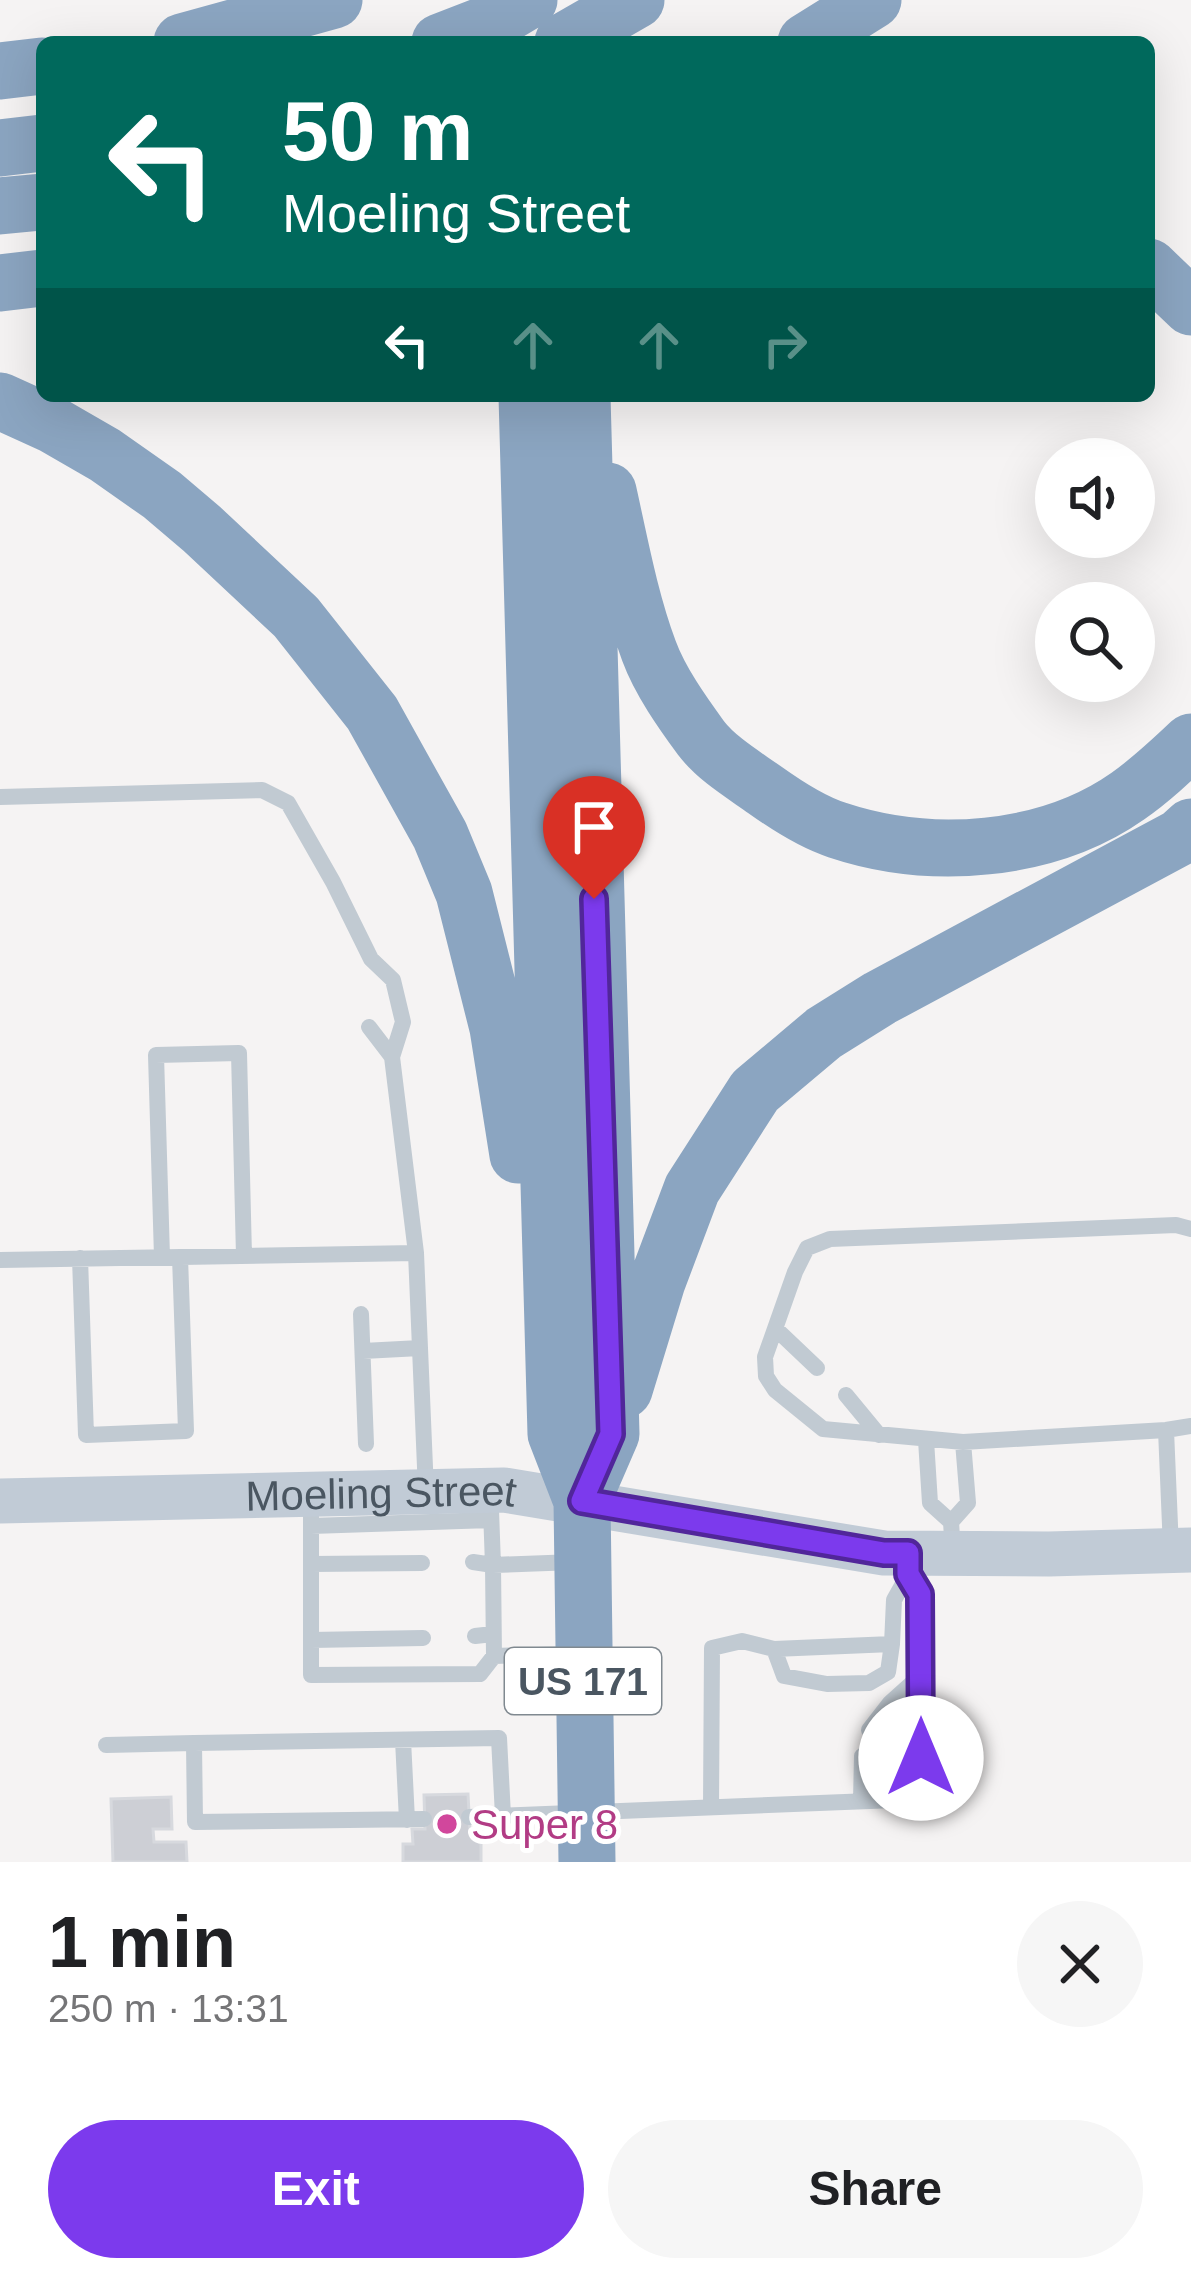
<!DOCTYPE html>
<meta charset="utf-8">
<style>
:root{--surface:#fff;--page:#f6f6f6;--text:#202124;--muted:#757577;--accent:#7c3aed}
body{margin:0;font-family:Arial,sans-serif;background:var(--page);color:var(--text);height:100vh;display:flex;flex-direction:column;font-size:45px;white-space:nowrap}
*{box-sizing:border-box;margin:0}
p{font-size:39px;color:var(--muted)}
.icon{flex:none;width:66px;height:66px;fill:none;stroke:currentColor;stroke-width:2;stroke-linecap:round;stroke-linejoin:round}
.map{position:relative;height:1862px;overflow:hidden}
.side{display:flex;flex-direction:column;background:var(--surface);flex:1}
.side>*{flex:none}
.top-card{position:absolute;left:36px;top:36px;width:1119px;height:366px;border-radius:18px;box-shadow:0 12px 48px #0002;background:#00695c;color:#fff;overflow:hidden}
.controls{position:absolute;left:1035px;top:438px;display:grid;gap:24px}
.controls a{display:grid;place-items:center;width:120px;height:120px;border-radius:50%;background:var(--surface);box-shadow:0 12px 48px #0002;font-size:60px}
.pin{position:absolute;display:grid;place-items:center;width:102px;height:102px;color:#fff;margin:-123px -51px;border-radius:50% 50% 50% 0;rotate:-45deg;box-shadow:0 0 12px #0007}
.pin .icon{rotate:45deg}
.me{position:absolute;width:132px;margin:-66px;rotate:0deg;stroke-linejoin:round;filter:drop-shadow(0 0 9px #0008)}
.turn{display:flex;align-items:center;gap:42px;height:252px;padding:0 48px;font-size:54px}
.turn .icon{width:156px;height:156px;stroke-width:2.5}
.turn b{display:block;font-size:84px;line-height:102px}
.lanes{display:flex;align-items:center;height:114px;padding:0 48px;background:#0003;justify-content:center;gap:60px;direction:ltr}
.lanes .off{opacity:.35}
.round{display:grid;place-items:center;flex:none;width:126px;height:126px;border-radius:63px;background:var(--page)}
.summary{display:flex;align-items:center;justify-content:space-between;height:204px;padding:0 48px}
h1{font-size:72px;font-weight:600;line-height:90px}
.action{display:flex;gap:24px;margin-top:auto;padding:24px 48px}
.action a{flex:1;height:138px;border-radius:72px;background:var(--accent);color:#fff;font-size:48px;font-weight:600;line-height:138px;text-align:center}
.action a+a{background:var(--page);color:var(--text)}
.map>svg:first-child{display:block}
.building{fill:#cdcfd5;stroke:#d7d9de;stroke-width:3}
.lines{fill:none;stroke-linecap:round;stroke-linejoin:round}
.lane{stroke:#c1cad2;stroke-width:16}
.secondary{stroke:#c1cbd6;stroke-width:45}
.highway{stroke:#8ba5c1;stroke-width:57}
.route-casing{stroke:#51269a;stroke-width:30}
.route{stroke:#7c3aed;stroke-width:21}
.hotel-dot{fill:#d1479c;stroke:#fff;stroke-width:4.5}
.labels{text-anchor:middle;stroke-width:10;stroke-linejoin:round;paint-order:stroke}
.shield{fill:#fff;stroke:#808990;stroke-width:3}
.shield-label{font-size:39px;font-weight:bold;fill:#4a5661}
.street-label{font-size:42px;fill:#4a5661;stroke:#fff}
.hotel-label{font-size:42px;fill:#b23c85;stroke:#fff;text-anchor:start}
</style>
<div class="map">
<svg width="1191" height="1862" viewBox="0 0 1191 1862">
<rect width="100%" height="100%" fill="#f5f3f3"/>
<path class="building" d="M468 1794 470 1832 481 1830V1862H403V1844H413L412 1829H425L424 1795Z
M171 1797 172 1829H153L154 1842H186L187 1862H113L111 1799Z"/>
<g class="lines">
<path class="lane" d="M0 797 262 790 288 803 333 882 371 959 393 980 403 1022 392 1057 416 1253 426 1491
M369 1027 392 1057
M1191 1229 1176 1225 830 1239 807 1248 795 1272 765 1357 766 1376 775 1390 823 1429 963 1442 1166 1430 1191 1426
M162 1257 156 1055 239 1053 244 1256
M80 1258 86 1435 186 1431 180 1257
M0 1260 416 1253
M361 1314 366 1444
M777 1330 817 1368
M363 1351 420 1348
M846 1395 879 1435
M1166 1430 1171 1549
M926 1440 930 1503 951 1522 953 1553
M311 1495V1675L480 1674 494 1656
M951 1522 968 1503 963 1442
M311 1526 491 1520
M473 1562 493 1565 491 1510
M575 1562 493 1565 494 1656 576 1654
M311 1564 422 1563
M475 1636 493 1634
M311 1640 423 1638
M774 1649 784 1676 827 1684 869 1683 888 1672 892 1644
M869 1730 890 1703 920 1676
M403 1740 407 1820
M106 1745 194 1743
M861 1800 862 1756
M711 1807 712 1648 742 1641 774 1649 892 1644 894 1600 908 1575V1569
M469 1817 921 1799 920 1594 908 1575
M424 1819 195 1822 194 1743 499 1738 503 1816"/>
<path class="secondary" id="s1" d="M0 1501 504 1490 884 1553 1049 1554 1191 1550"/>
<path class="highway" d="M182 42 334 0
M440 42 492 22 529 0
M563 42 636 0
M806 42 873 0
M0 71 42 66
M0 148 42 143
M0 206 42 202
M1149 267 1191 307
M0 283 42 278
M527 396 556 1434 582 1501 587 1862
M0 401 53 425 105 455 162 495 202 529 296 617 372 713 440 835 464 893 498 1028 518 1155
M608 491C620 545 630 600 649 651 660 681 682 712 701 738 717 759 744 775 765 790 786 805 812 822 837 830 930 861 1047 853 1128 796 1151 780 1171 761 1191 742
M624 1390 657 1282 692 1189 755 1091 824 1033 880 998 1180 837 1191 827
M582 1501 611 1434 582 396"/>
</g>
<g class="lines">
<g class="route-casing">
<path id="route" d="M594 899 611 1434 582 1501 884 1553H908V1574L920 1594 921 1758"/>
</g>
<use href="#route" class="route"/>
</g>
<circle class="hotel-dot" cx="447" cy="1824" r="12"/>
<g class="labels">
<rect class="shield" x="505" y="1648" width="156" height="66" rx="9"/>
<g class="shield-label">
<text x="583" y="1695">US 171</text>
</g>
<g class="street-label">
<text dy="15" stroke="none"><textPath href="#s1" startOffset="381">Moeling Street</textPath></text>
</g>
<g class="hotel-label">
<text x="471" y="1839">Super 8</text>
</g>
</g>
</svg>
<div class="controls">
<a><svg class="icon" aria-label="sound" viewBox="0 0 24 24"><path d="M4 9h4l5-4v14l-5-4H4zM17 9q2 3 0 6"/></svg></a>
<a><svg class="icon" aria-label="search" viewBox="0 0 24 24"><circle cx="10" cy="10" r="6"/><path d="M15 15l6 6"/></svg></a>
</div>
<div class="pin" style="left:594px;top:899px;background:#d93025"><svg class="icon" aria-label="arrive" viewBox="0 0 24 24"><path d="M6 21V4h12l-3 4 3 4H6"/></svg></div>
<svg class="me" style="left:921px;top:1758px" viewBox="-20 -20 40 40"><circle r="19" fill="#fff"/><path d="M0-13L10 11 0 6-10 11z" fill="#7c3aed"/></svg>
<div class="top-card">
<div class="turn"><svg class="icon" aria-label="left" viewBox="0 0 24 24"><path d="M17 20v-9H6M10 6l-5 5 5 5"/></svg><div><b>50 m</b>Moeling Street</div></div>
<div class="lanes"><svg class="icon" aria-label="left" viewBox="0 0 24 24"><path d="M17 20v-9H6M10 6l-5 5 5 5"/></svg><svg class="icon off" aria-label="ahead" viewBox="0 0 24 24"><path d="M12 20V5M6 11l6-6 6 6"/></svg><svg class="icon off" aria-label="ahead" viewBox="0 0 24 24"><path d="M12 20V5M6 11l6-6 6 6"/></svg><svg class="icon off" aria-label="right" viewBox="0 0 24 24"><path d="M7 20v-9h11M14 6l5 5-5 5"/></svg></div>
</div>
</div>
<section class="side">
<div class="summary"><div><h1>1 min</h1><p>250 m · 13:31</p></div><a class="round"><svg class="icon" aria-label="close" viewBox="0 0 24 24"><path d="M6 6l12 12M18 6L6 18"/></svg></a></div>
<div class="action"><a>Exit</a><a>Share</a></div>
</section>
